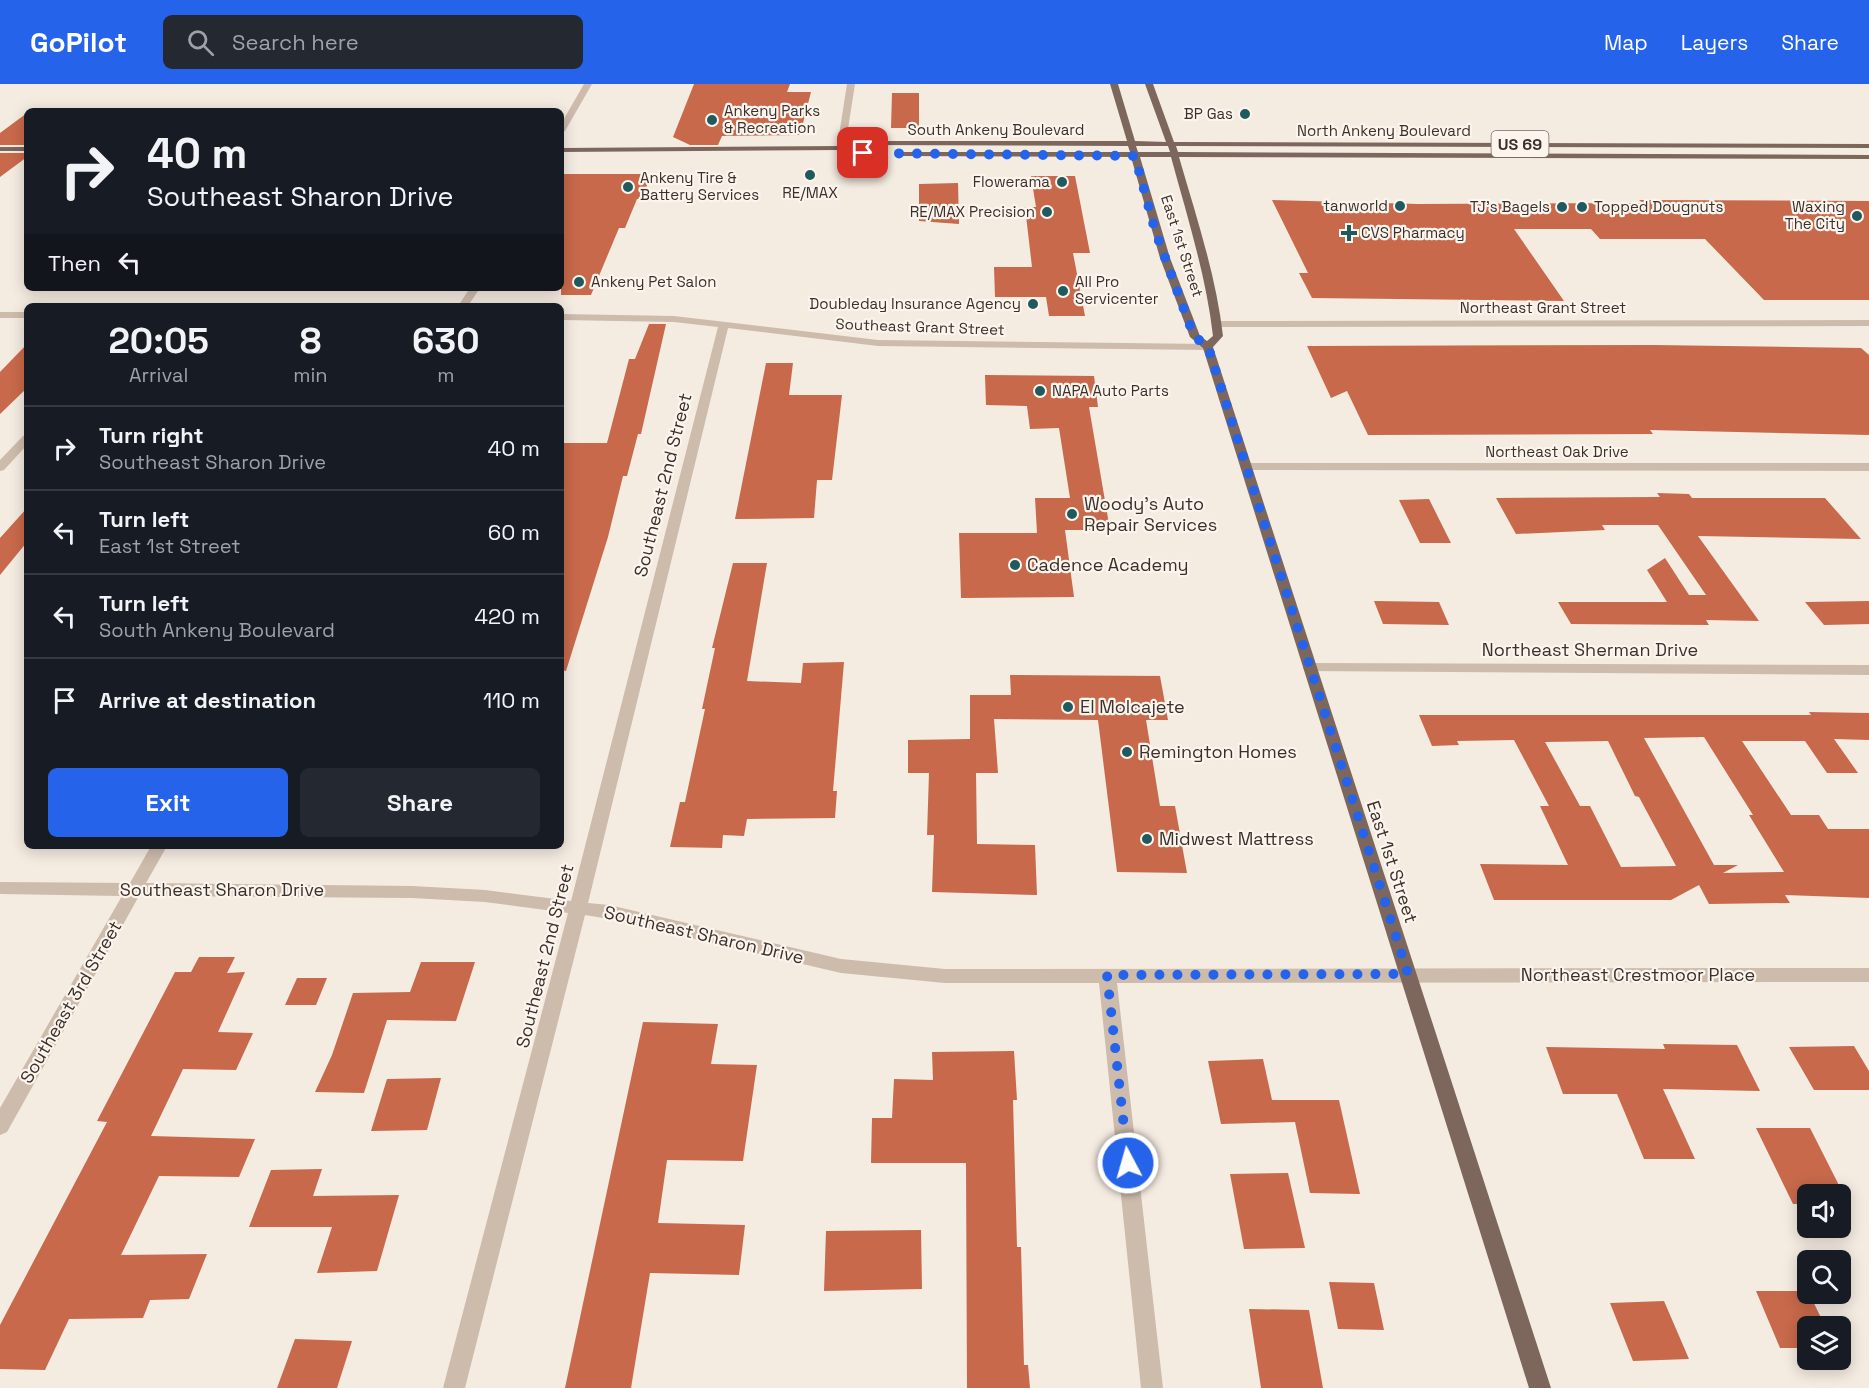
<!DOCTYPE html>
<style>
:root{--surface:#171b24;--page:#242831;--text:#f1f3f6;--muted:#9ea1a6;--line:#363941;--accent:#2563eb}
body{margin:0;font-family:"Space Grotesk",sans-serif;background:var(--page);color:var(--text);height:100vh;display:flex;flex-direction:column;font-size:22px;white-space:nowrap}
*{box-sizing:border-box;margin:0}
p{font-size:20px;color:var(--muted)}
.icon{flex:none;width:33px;height:33px;fill:none;stroke:currentColor;stroke-width:2;stroke-linecap:round;stroke-linejoin:round}
.map{position:relative;flex:1;overflow:hidden}
.details{position:absolute;left:24px;top:219px;width:540px;height:546px;display:flex;flex-direction:column;background:var(--surface);border-radius:9px;box-shadow:0 3px 15px #0003}
.details>*{flex:none}
.banner{position:absolute;left:24px;top:24px;width:540px;height:183px;border-radius:9px;box-shadow:0 3px 15px #0003;background:#171b24;color:var(--text);overflow:hidden}
.fabs{position:absolute;left:1797px;top:1100px;display:grid;gap:12px}
.fabs a{display:grid;place-items:center;width:54px;height:54px;border-radius:9px;background:var(--surface);box-shadow:0 3px 15px #0003;font-size:30px}
.pin{position:absolute;display:grid;place-items:center;width:51px;height:51px;color:#fff;margin:-26px;border-radius:12px;box-shadow:0 3px 9px #0006}
.me{position:absolute;width:66px;margin:-33px;rotate:354deg;stroke-linejoin:round;filter:drop-shadow(0 0 4px #0008)}
.turn{display:flex;align-items:center;gap:21px;height:126px;padding:0 24px;font-size:27px}
.turn .icon{width:78px;height:78px;stroke-width:2.5}
.turn b{display:block;font-size:42px;line-height:51px}
.then{display:flex;align-items:center;height:57px;padding:0 24px;background:#0003;gap:12px;font-size:22px}
.eta{display:flex;justify-content:space-evenly;align-items:center;height:102px;text-align:center}
.eta b{font-size:36px;font-weight:700;line-height:42px}
.cta{display:flex;gap:12px;margin-top:auto;padding:12px 24px}
.cta a{flex:1;height:69px;border-radius:9px;background:var(--accent);color:#fff;font-size:24px;font-weight:700;line-height:69px;text-align:center}
.cta a+a{background:var(--page);color:var(--text)}
ul{padding:0;list-style:none}
li{display:flex;align-items:center;gap:18px;height:84px;padding:0 24px;border-top:2px solid var(--line)}
li div{flex:1}
li b{display:block;font-size:22px}
li em{font-style:normal}
header{display:flex;align-items:center;gap:36px;box-sizing:border-box;height:84px;padding:0 30px;background:var(--accent);color:#fff}
header strong{font-size:28px}
nav{display:flex;gap:33px;margin-inline-start:auto;font-size:21px}
.search{width:420px;height:54px;background:var(--page);display:flex;align-items:center;gap:15px;box-sizing:border-box;padding:0 21px;border-radius:9px;color:var(--muted);font-size:22px}
.map>svg:first-child{display:block}
.building{fill:#c8694b;fill-rule:evenodd}
.lines{fill:none;stroke-linecap:round;stroke-linejoin:round}
.minor{fill:#cdbbac;fill-rule:evenodd}
.major{fill:#7d675c;fill-rule:evenodd}
.route{stroke:#2563eb;stroke-width:10;stroke-dasharray:0 18}
.poi-dot{fill:#1f5a5e;stroke:#fbf5ee;stroke-width:2}
.labels{text-anchor:middle;stroke-width:4.5;stroke-linejoin:round;paint-order:stroke}
.far-poi-label{font-size:15px;fill:#3b302b;stroke:#fbf5ee;text-anchor:start}
.far-street-label{font-size:15px;fill:#3b302b;stroke:#fbf5ee}
.shield{fill:#fbf5ee;stroke:#756b66;stroke-width:1.5}
.shield-label{font-size:16px;font-weight:bold;fill:#3b302b}
.street-label{font-size:18px;fill:#3b302b;stroke:#fbf5ee}
.poi-label{font-size:18px;fill:#3b302b;stroke:#fbf5ee;text-anchor:start}
</style>
<header>
<strong>GoPilot</strong>
<div class="search"><svg class="icon" aria-label="search" viewBox="0 0 24 24"><circle cx="10" cy="10" r="6"/><path d="M15 15l6 6"/></svg>Search here</div>
<nav><a>Map</a><a>Layers</a><a>Share</a></nav>
</header>
<div class="map">
<svg width="1869" height="1304" viewBox="0 0 1869 1304">
<rect width="100%" height="100%" fill="#f4ebe1"/>
<path class="building" d="M694 0H790L787 8H811L800 51 722 52 718 61H690L673 53Z
M892 9H919V44H891Z
M27 29V61H0V49Z
M0 69H27V73L0 93Z
M561 90H652L641 115H637L625 144H619L591 211H561Z
M1031 92H1075L1090 169H1073L1085 232H1049L1046 213H995L994 183H1032L1025 123H1036Z
M958 99 959 140 919 137V100Z
M1272 116 1418 120 1643 119 1639 116 1869 117V216H1764L1705 155H1600L1591 145H1514L1564 217 1312 214 1299 189H1308Z
M649 240H666L641 350H638L627 392H623L608 453 566 587 561 586V359H607L629 275H635Z
M27 260V304L0 330V288Z
M1653 261 1861 264 1869 271V351L1650 346 1653 350 1368 351 1347 307 1331 314 1307 262Z
M766 279H793L789 311H842L832 396H817L814 434 735 435Z
M985 291 1094 292 1098 323H1089L1110 446H1065L1074 513 961 514 959 449H1037L1035 414H1070L1059 344 1030 345 1027 322 986 321Z
M1657 409 1689 410 1692 414H1825L1861 455 1698 452 1759 537 1706 536 1709 541 1571 540 1558 518H1667L1647 486 1665 474 1689 511H1706L1658 441H1602L1605 446 1516 450 1496 414 1660 413Z
M1429 415 1451 459H1420L1399 416Z
M27 424V458L0 491V454Z
M733 479H767L747 597 801 599 803 579 844 578 833 707H837L835 734 747 735 744 752 723 751 722 764 670 763 680 718H685L705 625H702L715 564H712Z
M1374 517 1439 518 1449 541 1383 540Z
M1869 517V540L1824 541 1805 518Z
M1010 591 1160 592 1168 636H1146L1160 722H1175L1187 789 1117 788 1098 636 994 635 998 689H976L977 760 1035 761 1037 811 932 808 934 751H927L929 689H908V656L970 655V611H1011Z
M1809 628 1869 629V656L1834 655 1858 689H1827L1805 657H1742L1791 731H1819L1828 745H1869V814L1785 811 1790 819 1709 820 1699 801 1671 816H1494L1480 780 1568 781 1540 722H1549L1514 656 1457 657 1459 661 1432 662 1419 631H1811ZM1704 653 1753 731H1749L1784 788 1723 789 1738 781H1714L1644 654ZM1608 657 1635 712 1639 713 1676 782 1621 783 1590 722H1580L1545 658Z
M199 873H235L227 889 245 888 218 948 253 949 236 986 183 985 151 1052 255 1055 239 1093 159 1092 121 1171 207 1170 189 1215 150 1216 143 1234 69 1235 45 1286 0 1285V1241L107 1038 97 1037 175 888H191Z
M421 878H475L456 937 387 936 364 1009 315 1008 332 971 353 909 410 908Z
M297 894H327L316 921H285Z
M643 938 718 940 711 980 757 981 743 1077 667 1076 658 1139 745 1141 739 1191 650 1189 631 1304H565Z
M1663 960 1737 961 1760 1007 1663 1005 1695 1075H1644L1617 1010H1563L1546 963 1665 965Z
M1854 962 1869 987V1006H1814L1789 963Z
M1014 967 1017 1016H1013L1017 1163H1021L1024 1281H1028L1030 1304H967L966 1079H871L872 1034H892L894 995 933 996 932 968Z
M1263 975 1272 1016H1339L1360 1110 1310 1109 1295 1038 1221 1040 1208 977Z
M441 994 427 1046 371 1047 387 995Z
M1756 1044H1810L1849 1121H1840V1110H1808V1120H1793Z
M322 1085 313 1112 399 1111 377 1187 317 1189 332 1143H249L271 1086Z
M1288 1089 1305 1164 1244 1165 1230 1090Z
M921 1146 922 1205 824 1207 826 1147Z
M1329 1198 1374 1199 1384 1246 1338 1245Z
M1756 1207H1808L1825 1242H1808V1264H1780Z
M1664 1217 1689 1275 1633 1277 1610 1219Z
M1249 1225 1309 1226 1323 1304H1261Z
M295 1255 352 1257 337 1304H277Z"/>
<g class="lines">
<path class="minor" d="M584 0H592L565 47 561 49V40Z
M847 0H855L845 64 841 66 837 64Z
M470 204H480L468 222H458Z
M0 228H27V234H0Z
M561 230 674 232 878 256 1208 260 1213 263 1208 266 878 262 728 244 588 819 609 821 841 875 945 885 1869 884V898L1117 899 1163 1304H1141L1099 899H945L841 889 609 835 585 831 465 1304H443L568 829 485 818 412 814 139 812 7 1048 0 1051V1024L122 812 0 810V798L130 799 151 762H167L146 799 412 802 485 806 571 817 718 243 674 238 561 236Z
M1869 236V242L1217 243 1212 240 1217 237Z
M27 351V361L4 386 0 387V376L23 352Z
M1246 379H1869V387L1242 386V380Z
M1310 579 1869 581V591L1305 587 1303 584Z"/>
<path class="major" d="M1110 0H1118L1135 57 1166 58 1145 0H1153L1174 58 1869 60V64L1176 62 1178 68 1869 71V75L1179 73C1196 132 1216 191 1223 252L1213 263 1551 1304H1529L1203 264 1190 253 1160 174 1131 73 900 72 896 70 900 68H1130L1128 62 866 61 841 66 561 68V64L841 62 866 57H1127ZM1136 62H1168L1170 68H1138ZM1140 73H1171C1187 132 1206 191 1213 252L1207 257 1200 252 1170 174Z
M0 63H27V67H0Z"/>
</g>
<g class="lines">
<path class="route" d="M863 69 1135 72 1155 146 1189 239 1195 253 1208 263 1408 890 1107 891 1128 1079"/>
</g>
<g class="poi-dot">
<circle cx="1245" cy="30" r="6"/>
<circle cx="712" cy="36" r="6"/>
<circle cx="810" cy="91" r="6"/>
<circle cx="1062" cy="98" r="6"/>
<circle cx="628" cy="103" r="6"/>
<circle cx="1400" cy="122" r="6"/>
<circle cx="1562" cy="123" r="6"/>
<circle cx="1582" cy="123" r="6"/>
<circle cx="1047" cy="128" r="6"/>
<circle cx="1857" cy="132" r="6"/>
<path d="M1346 140h6v6h6v6h-6v6h-6v-6h-6v-6h6z"/>
<circle cx="579" cy="198" r="6"/>
<circle cx="1063" cy="207" r="6"/>
<circle cx="1033" cy="220" r="6"/>
<circle cx="1040" cy="307" r="6"/>
<circle cx="1072" cy="430" r="6"/>
<circle cx="1015" cy="481" r="6"/>
<circle cx="1068" cy="623" r="6"/>
<circle cx="1127" cy="668" r="6"/>
<circle cx="1147" cy="755" r="6"/>
</g>
<g class="labels">
<g class="far-poi-label">
<text x="724" y="32">Ankeny Parks<tspan x="724" dy="17">&amp; Recreation</tspan></text>
<text x="1233" y="35" text-anchor="end">BP Gas</text>
<text x="640" y="99">Ankeny Tire &amp;<tspan x="640" dy="17">Battery Services</tspan></text>
<text x="1050" y="103" text-anchor="end">Flowerama</text>
<text x="810" y="114" text-anchor="middle">RE/MAX</text>
<text x="1388" y="127" text-anchor="end">tanworld</text>
<text x="1550" y="128" text-anchor="end">TJ's Bagels</text>
<text x="1594" y="128">Topped Dougnuts</text>
<text x="1845" y="128" text-anchor="end">Waxing<tspan x="1845" dy="17">The City</tspan></text>
<text x="1035" y="133" text-anchor="end">RE/MAX Precision</text>
<text x="1361" y="154">CVS Pharmacy</text>
<text x="591" y="203">Ankeny Pet Salon</text>
<text x="1075" y="203">All Pro<tspan x="1075" dy="17">Servicenter</tspan></text>
<text x="1021" y="225" text-anchor="end">Doubleday Insurance Agency</text>
<text x="1052" y="312">NAPA Auto Parts</text>
</g>
<g class="far-street-label">
<text x="996" y="51">South Ankeny Boulevard</text>
<text x="1384" y="52">North Ankeny Boulevard</text>
<text transform="translate(1182 162) rotate(72)" y="5">East 1st Street</text>
<text x="1543" y="229">Northeast Grant Street</text>
<text transform="translate(920 243) rotate(2)" y="5">Southeast Grant Street</text>
<text x="1557" y="373">Northeast Oak Drive</text>
</g>
<rect class="shield" x="1491.5" y="47" width="57" height="26" rx="4.5"/>
<g class="shield-label">
<text x="1520" y="66">US 69</text>
</g>
<g class="street-label">
<text transform="translate(663 401) rotate(-76)" y="6">Southeast 2nd Street</text>
<text x="1590" y="572">Northeast Sherman Drive</text>
<text transform="translate(1392 778) rotate(72)" y="6">East 1st Street</text>
<text x="222" y="812">Southeast Sharon Drive</text>
<text transform="translate(704 851) rotate(13)" y="6">Southeast Sharon Drive</text>
<text transform="translate(545 872) rotate(-76)" y="6">Southeast 2nd Street</text>
<text x="1638" y="897">Northeast Crestmoor Place</text>
<text transform="translate(71 918) rotate(-60)" y="6">Southeast 3rd Street</text>
</g>
<g class="poi-label">
<text x="1084" y="426">Woody's Auto<tspan x="1084" dy="21">Repair Services</tspan></text>
<text x="1027" y="487">Cadence Academy</text>
<text x="1080" y="629">El Molcajete</text>
<text x="1139" y="674">Remington Homes</text>
<text x="1159" y="761">Midwest Mattress</text>
</g>
</g>
</svg>
<div class="fabs">
<a><svg class="icon" aria-label="sound" viewBox="0 0 24 24"><path d="M4 9h4l5-4v14l-5-4H4zM17 9q2 3 0 6"/></svg></a>
<a><svg class="icon" aria-label="search" viewBox="0 0 24 24"><circle cx="10" cy="10" r="6"/><path d="M15 15l6 6"/></svg></a>
<a><svg class="icon" aria-label="layers" viewBox="0 0 24 24"><path d="M12 4l9 5-9 5-9-5zM3 14l9 5 9-5"/></svg></a>
</div>
<div class="pin" style="left:863px;top:69px;background:#d93025"><svg class="icon" aria-label="arrive" viewBox="0 0 24 24"><path d="M6 21V4h12l-3 4 3 4H6"/></svg></div>
<svg class="me" style="left:1128px;top:1079px" viewBox="-20 -20 40 40"><circle r="17" fill="#2563eb" stroke="#fff" stroke-width="3"/><path d="M0-11L8 9 0 5-8 9z" fill="#fff"/></svg>
<div class="banner">
<div class="turn"><svg class="icon" aria-label="right" viewBox="0 0 24 24"><path d="M7 20v-9h11M14 6l5 5-5 5"/></svg><div><b>40 m</b>Southeast Sharon Drive</div></div>
<div class="then">Then<svg class="icon" aria-label="left" viewBox="0 0 24 24"><path d="M17 20v-9H6M10 6l-5 5 5 5"/></svg></div>
</div>
<section class="details">
<div class="eta">
<div><b>20:05</b><p>Arrival</p></div>
<div><b>8</b><p>min</p></div>
<div><b>630</b><p>m</p></div>
</div>
<ul>
<li><svg class="icon" aria-label="right" viewBox="0 0 24 24"><path d="M7 20v-9h11M14 6l5 5-5 5"/></svg><div><b>Turn right</b><p>Southeast Sharon Drive</p></div><em>40 m</em></li>
<li><svg class="icon" aria-label="left" viewBox="0 0 24 24"><path d="M17 20v-9H6M10 6l-5 5 5 5"/></svg><div><b>Turn left</b><p>East 1st Street</p></div><em>60 m</em></li>
<li><svg class="icon" aria-label="left" viewBox="0 0 24 24"><path d="M17 20v-9H6M10 6l-5 5 5 5"/></svg><div><b>Turn left</b><p>South Ankeny Boulevard</p></div><em>420 m</em></li>
<li><svg class="icon" aria-label="arrive" viewBox="0 0 24 24"><path d="M6 21V4h12l-3 4 3 4H6"/></svg><div><b>Arrive at destination</b></div><em>110 m</em></li>
</ul>
<div class="cta"><a>Exit</a><a>Share</a></div>
</section>
</div>
